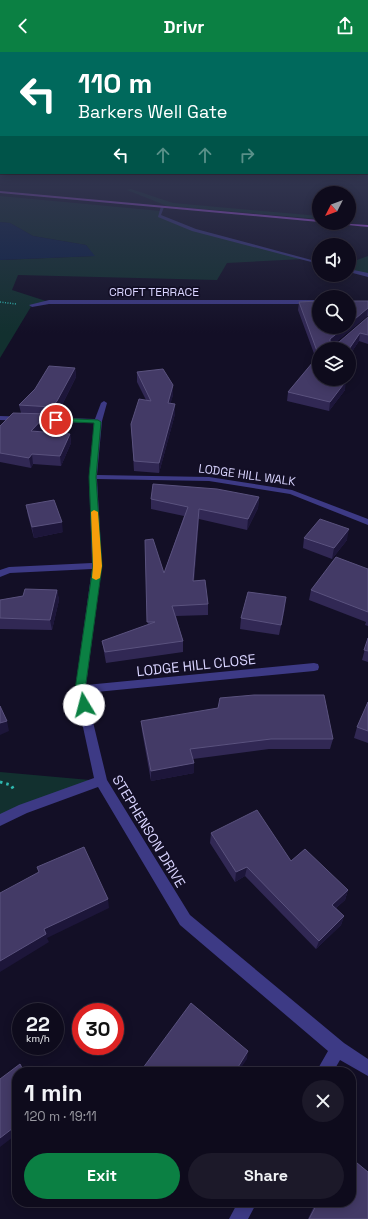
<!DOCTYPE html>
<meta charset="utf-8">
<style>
:root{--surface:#0e0b1c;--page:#1c1929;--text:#f1f3f6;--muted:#9b9ba3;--line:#2e2b3b;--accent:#0b8043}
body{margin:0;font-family:"Space Grotesk",sans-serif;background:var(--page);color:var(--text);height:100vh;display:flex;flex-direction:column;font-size:15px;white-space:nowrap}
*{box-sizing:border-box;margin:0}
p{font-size:13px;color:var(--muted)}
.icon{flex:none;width:22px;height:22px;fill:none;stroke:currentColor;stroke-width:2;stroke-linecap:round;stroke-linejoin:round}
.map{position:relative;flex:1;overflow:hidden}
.panel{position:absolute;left:12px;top:1015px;width:344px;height:140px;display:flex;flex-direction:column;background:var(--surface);border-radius:16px;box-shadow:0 2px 10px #0003,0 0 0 1px var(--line)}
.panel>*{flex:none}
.guide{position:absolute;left:0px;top:0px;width:368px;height:122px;box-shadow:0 2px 10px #0003,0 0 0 1px var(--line);background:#00695c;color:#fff;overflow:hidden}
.needle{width:26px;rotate:228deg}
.fabs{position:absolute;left:312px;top:134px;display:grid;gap:8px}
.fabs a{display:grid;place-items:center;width:44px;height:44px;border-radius:50%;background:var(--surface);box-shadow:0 2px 10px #0003,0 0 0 1px var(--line);font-size:20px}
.speed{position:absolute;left:12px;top:951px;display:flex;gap:8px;font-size:20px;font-weight:700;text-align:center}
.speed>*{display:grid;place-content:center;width:52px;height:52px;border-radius:50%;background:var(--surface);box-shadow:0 2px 10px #0003,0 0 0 1px var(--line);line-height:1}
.speed small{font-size:10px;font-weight:400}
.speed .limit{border:6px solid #d22;background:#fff;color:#111}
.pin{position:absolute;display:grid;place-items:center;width:34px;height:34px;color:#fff;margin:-17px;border:2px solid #fff;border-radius:50%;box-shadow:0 1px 4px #0007}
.me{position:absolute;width:44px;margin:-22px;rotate:352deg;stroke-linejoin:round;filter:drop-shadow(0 0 3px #0008)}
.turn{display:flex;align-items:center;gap:14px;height:84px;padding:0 12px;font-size:18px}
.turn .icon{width:52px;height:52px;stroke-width:2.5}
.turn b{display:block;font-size:28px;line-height:34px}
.lanes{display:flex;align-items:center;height:38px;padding:0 12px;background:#0003;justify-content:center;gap:20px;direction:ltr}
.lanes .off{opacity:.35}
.round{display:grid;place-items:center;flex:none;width:42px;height:42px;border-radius:21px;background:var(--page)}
.summary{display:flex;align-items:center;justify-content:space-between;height:68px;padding:0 12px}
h1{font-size:24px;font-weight:700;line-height:30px}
.cta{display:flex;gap:8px;margin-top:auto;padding:8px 12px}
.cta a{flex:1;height:46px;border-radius:24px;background:var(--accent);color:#fff;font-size:16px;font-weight:700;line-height:46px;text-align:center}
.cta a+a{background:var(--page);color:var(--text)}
header{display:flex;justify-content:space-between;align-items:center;height:52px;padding:0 12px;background:var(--accent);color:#fff;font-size:18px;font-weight:700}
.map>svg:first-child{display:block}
.green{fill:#12302f}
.water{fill:#0c2248}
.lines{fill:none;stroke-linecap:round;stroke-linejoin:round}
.path-far1{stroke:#2fb8b0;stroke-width:1.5;stroke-dasharray:1 1.5;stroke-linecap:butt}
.path{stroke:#2fb8b0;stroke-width:3;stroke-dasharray:2.5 4;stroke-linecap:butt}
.minor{fill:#3d3a85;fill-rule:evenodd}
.primary{fill:#c25bff;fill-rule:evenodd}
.wall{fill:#312854}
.shaded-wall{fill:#1d163a}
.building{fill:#433a66;stroke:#5a527e}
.route{fill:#0b8043;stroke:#07532c}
.slow{fill:#f59e0b}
.labels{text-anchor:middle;stroke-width:3.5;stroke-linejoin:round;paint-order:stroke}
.far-street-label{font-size:12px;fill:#d9d4ff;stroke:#130f26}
.street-label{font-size:14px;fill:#d9d4ff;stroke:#130f26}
</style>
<header><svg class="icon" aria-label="back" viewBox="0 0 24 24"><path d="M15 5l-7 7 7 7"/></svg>Drivr<svg class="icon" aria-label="share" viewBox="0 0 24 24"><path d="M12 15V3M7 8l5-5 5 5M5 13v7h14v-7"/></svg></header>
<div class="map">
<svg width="368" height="1167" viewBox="0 0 368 1167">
<rect width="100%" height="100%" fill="#130f26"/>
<path class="green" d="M131 137 173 151 319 164V167L167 154 127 138Z
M0 144 161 159 159 163 194 178 303 207 227 211 217 228 18 223 12 238 49 250 32 253 0 306V208L94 204 86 193 33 184 10 171 0 170Z
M368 204V223L349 218V211Z
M0 720 101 729 0 768Z"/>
<path class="water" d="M0 170 10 171 33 184 86 193 95 204 0 208Z"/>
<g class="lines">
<path class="path-far1" d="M0 250 16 252"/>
<path class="path" d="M0 730 11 733 14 738"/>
<path class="minor" d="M161 154 164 155 161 163 196 177 319 210V212L192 179 158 165Z
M349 217 368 221V225L349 220Z
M49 248H319V252H49L32 255 29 253Z
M104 349 107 351 102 369 97 423 209 425 292 438 368 467V473L290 442 209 429 97 427 102 514 86 633 314 611 318 612 319 615 318 618 314 619 86 641 107 728 190 863 344 991 368 1007V1024L340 1008 333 1020H316L328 999 180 873 98 735 27 761 0 774V762L19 753 94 726 75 638 92 517 10 521 0 525V518L9 515 92 511 89 425 94 371 0 368V364L95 367 101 351Z
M238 1150H257L248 1167H229Z"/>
<path class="primary" d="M0 139 319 168V170L0 141Z
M335 171 368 173V175L337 172Z"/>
</g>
<path class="wall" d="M368 249V264H367L336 290H339L368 265V292L359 289 349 304V297H319V327L345 338 329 359 287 349 288 340 316 307 298 258 299 250Z
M75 316 76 325 59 359 54 364H47L48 371 40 380 70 382 71 391 61 414 33 412 31 416 0 410V374L21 361 19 353Z
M137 320 173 333V343L170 352 175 362 159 421 134 419 131 372 146 348 137 330Z
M259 445 258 456 247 478 199 467 194 529 208 552V563L176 564 183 589V600L106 611 102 589 148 573 145 488 164 521 184 464 151 457V447Z
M26 453 63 480 34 486 28 464Z
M304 486 347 488 332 507 303 496Z
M368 517V574L365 573 366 570 309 548 311 538Z
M57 538 59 548 52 578 0 577V548L23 544Z
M285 556 279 583 240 577 241 566Z
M368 586V610L362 608Z
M368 650V691L354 686 357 675Z
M141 669 333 687 330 697H269L193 707 194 711V721L151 729 142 679Z
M211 781 291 809 348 838 345 848 336 856 344 864 341 873 316 897 245 824 235 830 210 791Z
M316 1150H351L368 1167H308Z"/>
<path class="shaded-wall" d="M368 256 367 264 329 296 330 287 345 275H349V272Z
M360 281 359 289 349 304V297Z
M319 298V306L316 307 317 299Z
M75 316 76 325 59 359 54 364 52 355Z
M346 329 345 338 329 359 330 350Z
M173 333V343L168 361V351Z
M175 352V362L159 421V411Z
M47 362 48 371 33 389 31 379Z
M70 382 71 391 61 414 60 404Z
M32 402 33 412 31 416 29 406Z
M259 445 258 456 247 478 248 467Z
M199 457V467L193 539V529Z
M62 470 63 480 34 486 32 475Z
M349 477 347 488 332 507 334 496Z
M57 538 59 548 52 578 50 568Z
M286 545 285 556 279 583 281 573Z
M7 669 9 679 0 683V671Z
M194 711V721L151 729V719Z
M247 815 245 824 235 830 236 820Z
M348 838 345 848 329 862 332 853Z
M108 847 109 856 47 886 49 890 0 920V909L44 877Z
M344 864 341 873 316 897 319 889Z
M248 999 247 1007 238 1020H235Z
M17 1073V1082L0 1095V1086Z"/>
<path class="building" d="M319 249V275H345L330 287V290H339L368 265V283L360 281 349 297H319V298L317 299 299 250Z
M349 249H368V256L349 272Z
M318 304H319V327H338L346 329 330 350 288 340Z
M49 314 75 316 57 349 52 355 19 353 35 337Z
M163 317 173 333 168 351 175 352 159 411 134 409 131 372 139 347 151 349 137 320Z
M13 361 47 362 31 379 70 382 60 404 32 402 29 406 0 401V374Z
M153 432 217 437 259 445 248 467 199 457 193 529 205 528 208 552 172 554 183 589 105 600 102 589 155 570H147L145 488 153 487 164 521 188 455 151 447Z
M54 448 62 470 32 475 26 453Z
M320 467 349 477 334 496 304 486Z
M336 505 368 517V560L311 538Z
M25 537 57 538 50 568 0 566V548L23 544Z
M248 540 286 545 281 573 241 566Z
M368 586V599L364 598Z
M254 643H324L333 687H271L190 697 194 711 151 719 141 669 218 656 220 646Z
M368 650V679L357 675Z
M0 654 7 669 0 671Z
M257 758 291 809 305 797 348 838 332 853 344 864 319 889 247 815 236 820 211 781Z
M84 795 108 847 44 877 46 882 0 909V841L39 820 37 815Z
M191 951 248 999 235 1020H140Z
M20 1012 24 1020H17V1073L0 1086V1027Z
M351 1106 368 1120V1167H309L318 1150H351Z"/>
<linearGradient id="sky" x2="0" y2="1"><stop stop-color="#0a0815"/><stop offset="0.42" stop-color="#333752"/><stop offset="1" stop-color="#333752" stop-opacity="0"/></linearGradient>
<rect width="368" height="281" fill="url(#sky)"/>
<path class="route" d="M56 366 98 368 101 370 96 425 102 514 85 638 89 653 87 656H80L75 638 93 514 89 425 94 371 54 369V367Z"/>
<path class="slow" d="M94 458 98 460 102 514 100 526 96 528 92 526 93 514 91 460Z"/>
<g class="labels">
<g class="far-street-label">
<text x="154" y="244">CROFT TERRACE</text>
<text transform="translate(247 423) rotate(8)" y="4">LODGE HILL WALK</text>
</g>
<g class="street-label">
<text transform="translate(196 613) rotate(-6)" y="5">LODGE HILL CLOSE</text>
<text transform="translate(149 779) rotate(59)" y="5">STEPHENSON DRIVE</text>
</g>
</g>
</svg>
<div class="fabs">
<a><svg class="needle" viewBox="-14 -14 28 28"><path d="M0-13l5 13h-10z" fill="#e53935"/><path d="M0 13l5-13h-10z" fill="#9b9ba3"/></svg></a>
<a><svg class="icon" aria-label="sound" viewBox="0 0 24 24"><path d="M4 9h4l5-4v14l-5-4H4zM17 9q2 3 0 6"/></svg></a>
<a><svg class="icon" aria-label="search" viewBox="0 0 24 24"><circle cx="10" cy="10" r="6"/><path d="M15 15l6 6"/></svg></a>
<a><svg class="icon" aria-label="layers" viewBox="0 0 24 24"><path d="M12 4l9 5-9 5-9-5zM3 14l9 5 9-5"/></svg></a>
</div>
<div class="speed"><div>22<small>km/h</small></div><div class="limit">30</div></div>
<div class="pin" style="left:56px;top:368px;background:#d93025"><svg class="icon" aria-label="arrive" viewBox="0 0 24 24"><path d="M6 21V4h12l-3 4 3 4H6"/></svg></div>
<svg class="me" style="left:84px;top:653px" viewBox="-20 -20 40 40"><circle r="19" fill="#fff"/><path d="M0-13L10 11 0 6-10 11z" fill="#0b8043"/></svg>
<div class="guide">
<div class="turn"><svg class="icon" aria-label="left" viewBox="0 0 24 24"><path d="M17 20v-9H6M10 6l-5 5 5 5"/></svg><div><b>110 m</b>Barkers Well Gate</div></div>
<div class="lanes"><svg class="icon" aria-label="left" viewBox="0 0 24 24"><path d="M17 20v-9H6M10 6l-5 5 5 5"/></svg><svg class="icon off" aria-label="ahead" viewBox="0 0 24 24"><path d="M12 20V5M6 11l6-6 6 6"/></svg><svg class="icon off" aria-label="ahead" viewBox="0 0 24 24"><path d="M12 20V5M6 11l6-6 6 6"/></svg><svg class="icon off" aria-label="right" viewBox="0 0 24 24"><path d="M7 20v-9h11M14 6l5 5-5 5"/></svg></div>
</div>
<section class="panel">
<div class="summary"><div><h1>1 min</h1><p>120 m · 19:11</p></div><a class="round"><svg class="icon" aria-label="close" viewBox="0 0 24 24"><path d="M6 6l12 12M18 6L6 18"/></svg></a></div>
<div class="cta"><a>Exit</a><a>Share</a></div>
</section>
</div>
